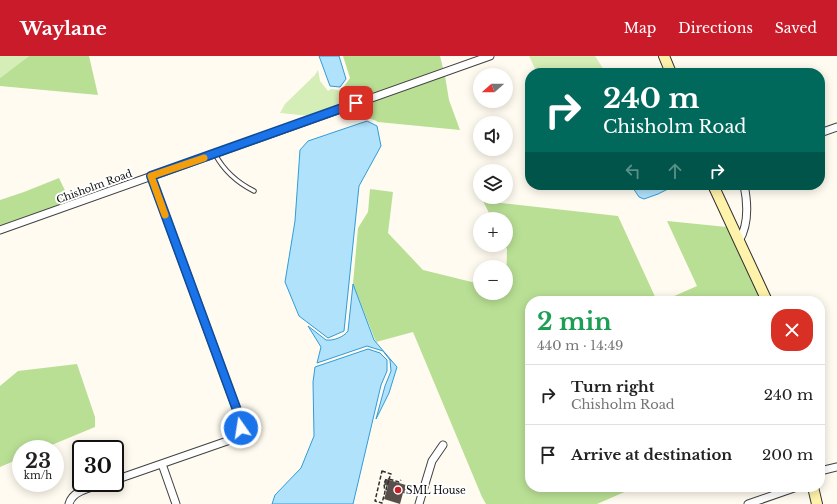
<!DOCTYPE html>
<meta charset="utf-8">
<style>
:root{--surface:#fff;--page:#f6f6f6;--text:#222;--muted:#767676;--line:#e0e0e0;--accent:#ca1b2a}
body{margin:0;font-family:"Libre Baskerville",serif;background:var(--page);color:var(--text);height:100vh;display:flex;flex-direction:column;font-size:15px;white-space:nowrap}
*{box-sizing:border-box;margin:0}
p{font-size:13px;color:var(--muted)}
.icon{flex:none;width:22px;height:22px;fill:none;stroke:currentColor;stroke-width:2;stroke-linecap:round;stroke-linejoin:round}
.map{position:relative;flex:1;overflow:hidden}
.sheet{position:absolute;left:525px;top:240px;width:300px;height:196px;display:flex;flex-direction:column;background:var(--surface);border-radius:16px;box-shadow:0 2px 10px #0003}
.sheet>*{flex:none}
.guide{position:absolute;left:525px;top:12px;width:300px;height:122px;border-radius:16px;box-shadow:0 2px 10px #0003;background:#00695c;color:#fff;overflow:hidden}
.needle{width:26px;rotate:249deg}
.controls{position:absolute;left:473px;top:12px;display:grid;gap:8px}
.controls a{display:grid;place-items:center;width:40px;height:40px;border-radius:50%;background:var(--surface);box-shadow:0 2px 10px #0003;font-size:20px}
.speed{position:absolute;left:12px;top:384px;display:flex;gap:8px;font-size:20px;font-weight:700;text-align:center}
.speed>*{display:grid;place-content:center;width:52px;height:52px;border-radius:50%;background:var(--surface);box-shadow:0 2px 10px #0003;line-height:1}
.speed small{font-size:10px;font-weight:400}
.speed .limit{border:2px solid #111;border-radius:6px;background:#fff;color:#111}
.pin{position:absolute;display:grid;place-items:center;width:34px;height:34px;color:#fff;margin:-17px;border-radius:8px;box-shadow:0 2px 6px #0006}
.me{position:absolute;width:44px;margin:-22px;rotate:347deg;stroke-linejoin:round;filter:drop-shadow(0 0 3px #0008)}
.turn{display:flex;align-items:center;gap:14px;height:84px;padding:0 12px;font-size:18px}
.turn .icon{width:52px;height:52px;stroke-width:2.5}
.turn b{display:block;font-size:28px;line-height:34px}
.lanes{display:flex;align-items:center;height:38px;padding:0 12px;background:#0003;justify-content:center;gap:20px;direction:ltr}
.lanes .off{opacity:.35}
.round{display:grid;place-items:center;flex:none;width:42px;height:42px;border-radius:16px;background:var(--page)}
.overview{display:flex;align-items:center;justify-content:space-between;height:68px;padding:0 12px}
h1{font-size:24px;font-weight:700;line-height:30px;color:#1e9e55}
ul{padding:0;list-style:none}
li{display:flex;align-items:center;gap:12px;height:60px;padding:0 12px;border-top:1px solid var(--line)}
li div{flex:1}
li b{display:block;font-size:15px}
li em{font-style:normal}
header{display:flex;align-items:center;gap:24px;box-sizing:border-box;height:56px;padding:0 20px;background:var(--accent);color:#fff}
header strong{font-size:19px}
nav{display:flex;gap:22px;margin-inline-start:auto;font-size:14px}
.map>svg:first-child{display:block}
.green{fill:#d5edb6}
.forest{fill:#b9df94}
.water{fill:#b0e2fb;stroke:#319cd8}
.building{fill:#584f4a}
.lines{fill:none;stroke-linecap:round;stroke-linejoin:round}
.lane-casing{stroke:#414141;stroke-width:5.5}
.street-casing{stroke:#414141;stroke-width:9}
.secondary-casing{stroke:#303030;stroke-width:12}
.path{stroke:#303030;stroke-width:1.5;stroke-dasharray:4 2;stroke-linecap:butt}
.lane{stroke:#fff;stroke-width:3.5}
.street{stroke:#fff;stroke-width:7}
.secondary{stroke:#fff2ab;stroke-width:10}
.route-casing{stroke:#114b97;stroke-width:10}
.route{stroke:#1a73e8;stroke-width:7}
.slow{stroke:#f59e0b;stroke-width:7}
.poi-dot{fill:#ca1b2a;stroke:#fff;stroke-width:1.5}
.labels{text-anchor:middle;stroke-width:4;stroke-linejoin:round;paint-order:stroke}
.street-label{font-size:10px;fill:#0e0e0e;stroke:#fff}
.poi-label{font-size:10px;fill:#0e0e0e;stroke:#fff;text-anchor:start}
</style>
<header>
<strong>Waylane</strong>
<nav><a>Map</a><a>Directions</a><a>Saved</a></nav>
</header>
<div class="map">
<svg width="837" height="448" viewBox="0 0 837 448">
<rect width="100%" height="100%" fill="#fffbf0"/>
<path class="green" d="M0 0H29L0 22Z
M529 0H595L606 17H537Z
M318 14 320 25 328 35 331 33 339 34 343 32 347 47 310 60 280 57 285 48 315 19Z"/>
<path class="forest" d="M29 0H89L98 39 0 30V22Z
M343 0H440L443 12 347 47 343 32 350 22Z
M445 20 449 44 460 74 378 66C366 59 363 65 351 64L349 54Z
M59 122 70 145 0 170V144L24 136Z
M370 133 393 136 388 177 423 214 480 228V237H506L507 193 505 189H506V163H492L483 145 618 160 657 245H530V431H636L597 448H486L482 441 413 276 376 286 353 228 358 172 368 156Z
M667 165 727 171 735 186 734 187 736 188 763 245H663L697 230Z
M77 308 95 361V371L42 393H21V402L0 411V330L18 315Z"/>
<path class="water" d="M319 0H339L346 23 340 31 330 30Z
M367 65 377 70 381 90 359 130 344 275 328 282 299 260 285 226 295 165 300 94 308 85Z
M631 129H672V131L658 138 644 143 639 141Z
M353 228 374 284 397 311 389 337 376 363 385 330 391 315 390 304 383 295 367 290 317 307 321 291 308 270 326 284C333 285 344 281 348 275Z
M368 293 380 297 387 304V315L381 329 353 448H272L275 439 301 412 314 380 313 326 315 311Z"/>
<path class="building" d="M386 423 409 430 407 438 403 437 400 448 384 443 388 430 384 429Z"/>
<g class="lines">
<g class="lane-casing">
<path id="lane" d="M215 98C224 115 236 126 254 135"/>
</g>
<g class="street-casing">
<path id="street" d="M820 77 837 71
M0 174 490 0
M739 185C749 168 748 148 744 129
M162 408 176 448
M820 415 837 411
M115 424 233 383C239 377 241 373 241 365L151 120
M69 448C72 434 94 431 106 427
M419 448 432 405 443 389
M748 448 797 431"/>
</g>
<g class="secondary-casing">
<path id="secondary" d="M664 0 671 17
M713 129 767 245
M813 431 817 448"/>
</g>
<path class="path" d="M382 415 391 418 389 423H386L384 428 385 436 382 447 375 445Z
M386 434 389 423 399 426 401 424"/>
<use href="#lane" class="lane"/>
<use href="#street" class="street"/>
<use href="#secondary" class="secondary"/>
</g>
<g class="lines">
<g class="route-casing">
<path id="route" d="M241 372V365L151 120 356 47"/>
</g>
<use href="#route" class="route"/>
<path class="slow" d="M165 159 151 120 204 102"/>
</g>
<circle class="poi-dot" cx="398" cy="434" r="4"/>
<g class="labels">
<g class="street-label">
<text transform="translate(94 130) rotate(-20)" y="4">Chisholm Road</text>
</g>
<g class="poi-label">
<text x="406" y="438">SML House</text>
</g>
</g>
</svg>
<div class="controls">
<a><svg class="needle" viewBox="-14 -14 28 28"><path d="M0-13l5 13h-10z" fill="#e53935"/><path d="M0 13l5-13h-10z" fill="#767676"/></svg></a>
<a><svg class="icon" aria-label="sound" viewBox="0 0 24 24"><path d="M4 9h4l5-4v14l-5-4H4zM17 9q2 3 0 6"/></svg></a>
<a><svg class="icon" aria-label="layers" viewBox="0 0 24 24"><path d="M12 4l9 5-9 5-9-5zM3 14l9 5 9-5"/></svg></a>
<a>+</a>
<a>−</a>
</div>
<div class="speed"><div>23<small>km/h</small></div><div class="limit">30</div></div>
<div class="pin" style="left:356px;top:47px;background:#d93025"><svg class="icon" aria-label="arrive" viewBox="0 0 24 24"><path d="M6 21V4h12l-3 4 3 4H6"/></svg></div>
<svg class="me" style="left:241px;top:372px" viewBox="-20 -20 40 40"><circle r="17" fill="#1a73e8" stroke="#fff" stroke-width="3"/><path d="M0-11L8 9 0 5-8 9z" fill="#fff"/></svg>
<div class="guide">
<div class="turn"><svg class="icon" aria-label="right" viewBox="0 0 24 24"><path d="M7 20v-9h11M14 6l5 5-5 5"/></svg><div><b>240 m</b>Chisholm Road</div></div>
<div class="lanes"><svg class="icon off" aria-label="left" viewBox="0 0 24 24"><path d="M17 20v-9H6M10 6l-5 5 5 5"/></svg><svg class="icon off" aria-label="ahead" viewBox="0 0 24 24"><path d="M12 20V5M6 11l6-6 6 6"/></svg><svg class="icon" aria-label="right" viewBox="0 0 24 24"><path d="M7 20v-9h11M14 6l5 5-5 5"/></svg></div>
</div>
<section class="sheet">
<div class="overview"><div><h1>2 min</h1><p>440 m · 14:49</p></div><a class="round" style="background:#d93025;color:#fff"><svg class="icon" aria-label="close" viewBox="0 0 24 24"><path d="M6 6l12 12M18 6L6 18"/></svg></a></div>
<ul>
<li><svg class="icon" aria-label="right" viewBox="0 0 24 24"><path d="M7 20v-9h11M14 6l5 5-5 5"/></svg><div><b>Turn right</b><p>Chisholm Road</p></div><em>240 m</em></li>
<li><svg class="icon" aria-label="arrive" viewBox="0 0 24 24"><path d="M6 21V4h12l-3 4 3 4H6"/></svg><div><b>Arrive at destination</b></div><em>200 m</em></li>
</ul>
</section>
</div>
